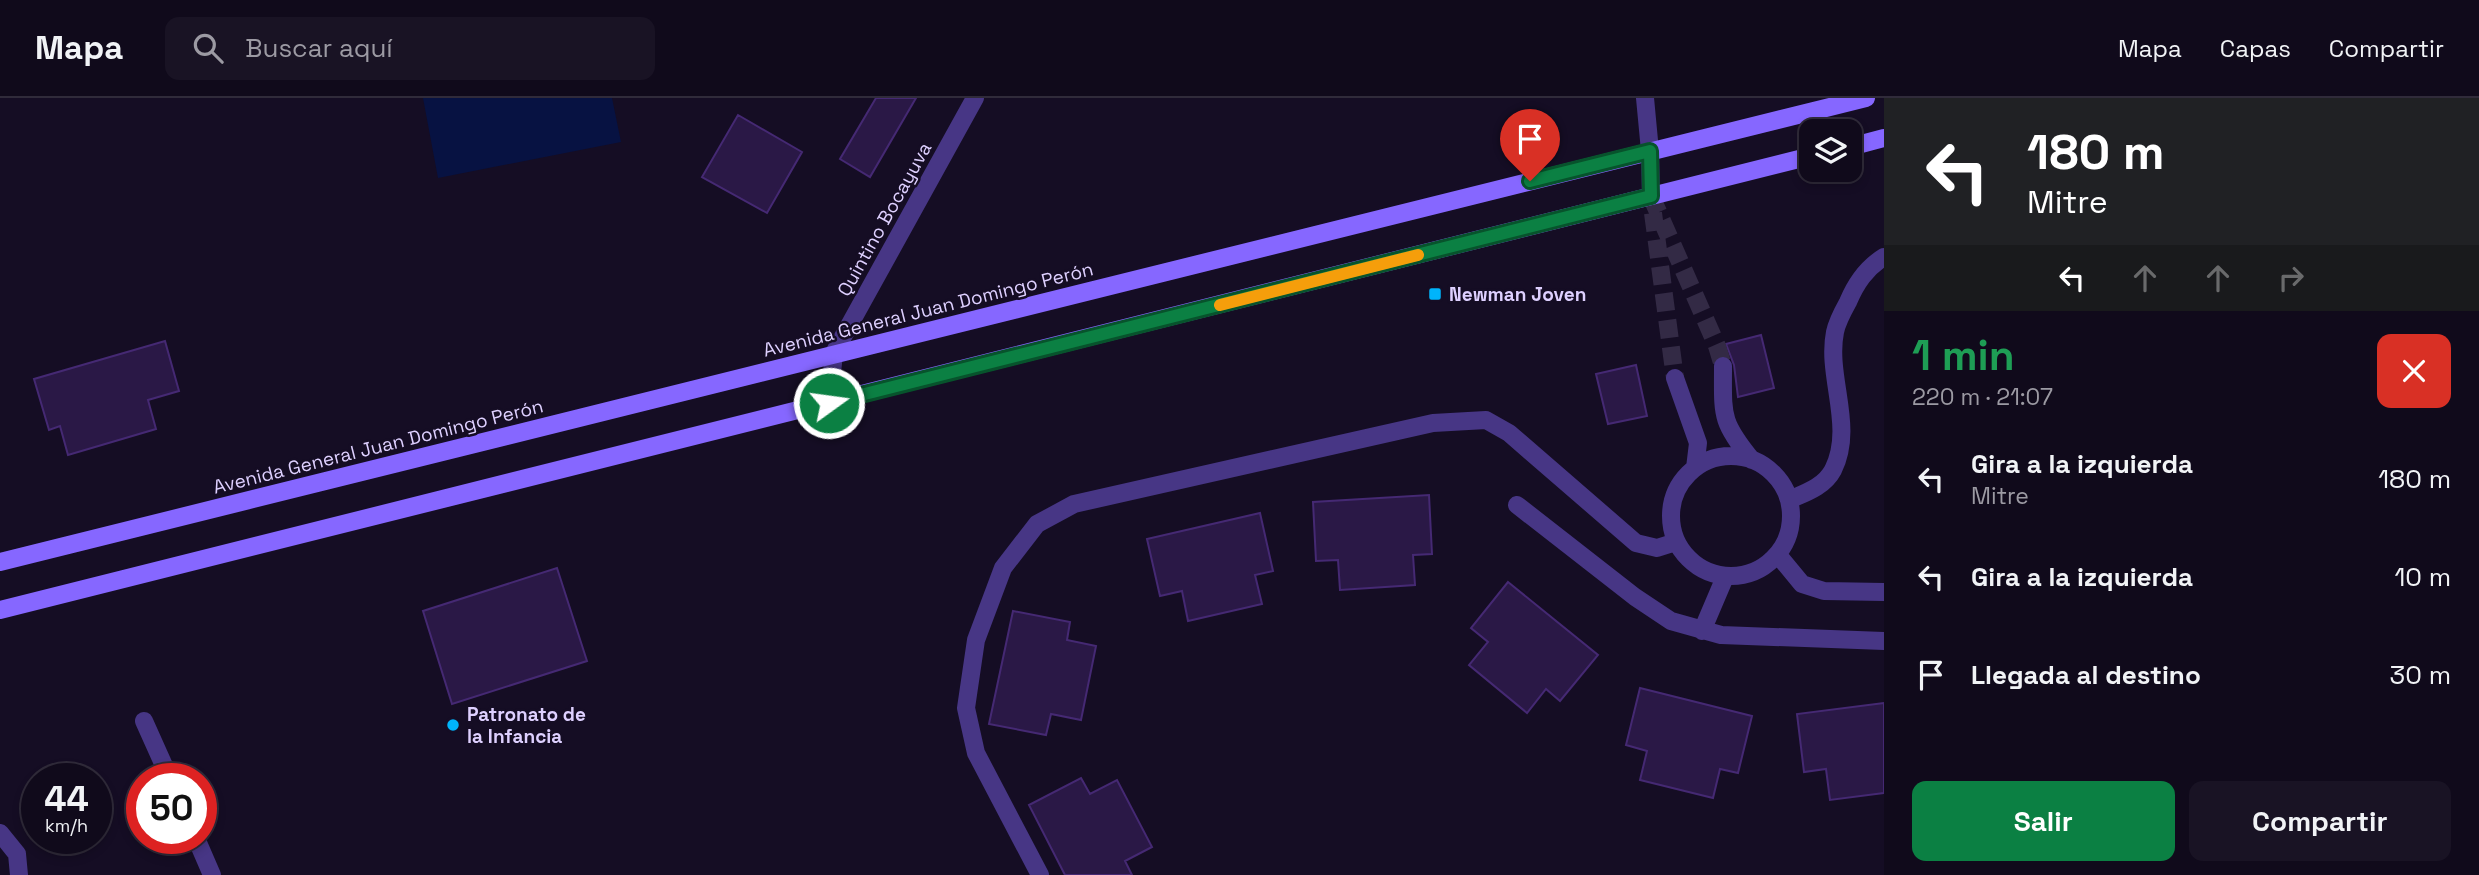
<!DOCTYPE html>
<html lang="es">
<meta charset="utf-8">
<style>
:root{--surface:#100a1b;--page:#191324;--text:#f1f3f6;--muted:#9c9aa3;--line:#302b3a;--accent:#0b8043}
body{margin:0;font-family:"Space Grotesk",sans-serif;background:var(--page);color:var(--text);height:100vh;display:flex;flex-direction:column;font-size:26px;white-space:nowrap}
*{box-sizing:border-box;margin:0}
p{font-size:23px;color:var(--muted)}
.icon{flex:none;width:38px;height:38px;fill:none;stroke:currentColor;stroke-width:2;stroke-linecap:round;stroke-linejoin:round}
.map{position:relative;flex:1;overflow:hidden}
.sheet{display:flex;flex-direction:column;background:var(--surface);width:595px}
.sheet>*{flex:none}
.hud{background:#202124;color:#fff;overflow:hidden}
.tools{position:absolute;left:1799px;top:21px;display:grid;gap:14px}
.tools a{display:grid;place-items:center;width:63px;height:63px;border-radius:14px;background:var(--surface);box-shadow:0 4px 10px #0003,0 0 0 2px var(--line);font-size:35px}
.speed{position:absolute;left:21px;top:665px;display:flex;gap:14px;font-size:35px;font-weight:700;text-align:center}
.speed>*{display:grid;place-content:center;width:91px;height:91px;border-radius:50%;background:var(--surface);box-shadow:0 4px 10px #0003,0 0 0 2px var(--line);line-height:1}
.speed small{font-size:18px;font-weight:400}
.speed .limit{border:10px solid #d22;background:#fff;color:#111}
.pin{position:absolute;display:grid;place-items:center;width:60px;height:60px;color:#fff;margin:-72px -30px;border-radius:50% 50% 50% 0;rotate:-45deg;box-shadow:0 0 7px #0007}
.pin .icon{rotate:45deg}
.me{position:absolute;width:77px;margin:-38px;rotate:76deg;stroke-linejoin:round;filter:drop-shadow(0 0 5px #0008)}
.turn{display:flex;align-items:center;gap:24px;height:147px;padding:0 28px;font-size:32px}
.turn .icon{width:91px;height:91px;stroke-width:2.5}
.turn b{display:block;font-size:49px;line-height:60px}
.lanes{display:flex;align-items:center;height:66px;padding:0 28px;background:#0003;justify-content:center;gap:35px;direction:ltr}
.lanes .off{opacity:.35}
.round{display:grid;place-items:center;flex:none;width:74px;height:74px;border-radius:14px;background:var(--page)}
.head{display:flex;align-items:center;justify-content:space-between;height:119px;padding:0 28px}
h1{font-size:42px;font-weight:700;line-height:52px;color:#1e9e55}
.primary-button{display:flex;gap:14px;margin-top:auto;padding:14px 28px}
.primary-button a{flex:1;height:80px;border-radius:14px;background:var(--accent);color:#fff;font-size:28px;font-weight:700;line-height:80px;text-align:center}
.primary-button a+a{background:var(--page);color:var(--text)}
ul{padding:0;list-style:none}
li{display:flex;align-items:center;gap:21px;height:98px;padding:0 28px}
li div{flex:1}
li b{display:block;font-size:26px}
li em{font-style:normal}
header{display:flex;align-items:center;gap:42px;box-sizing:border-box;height:98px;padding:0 35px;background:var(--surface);border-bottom:2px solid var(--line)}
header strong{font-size:33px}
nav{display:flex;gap:38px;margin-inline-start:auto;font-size:24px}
.search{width:490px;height:63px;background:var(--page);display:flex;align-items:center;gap:18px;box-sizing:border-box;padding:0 24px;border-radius:14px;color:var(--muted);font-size:26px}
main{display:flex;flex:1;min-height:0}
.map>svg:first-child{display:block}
.water{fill:#071242}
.building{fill:#2a1846;stroke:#452973;stroke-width:2}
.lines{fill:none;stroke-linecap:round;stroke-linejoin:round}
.minor-tunnel{stroke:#332a45;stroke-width:18;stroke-dasharray:18 9;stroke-linecap:butt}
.minor{stroke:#473685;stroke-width:18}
.secondary{stroke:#8667ff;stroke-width:18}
.route-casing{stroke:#07532c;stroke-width:18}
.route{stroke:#0b8043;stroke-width:12}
.slow{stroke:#f59e0b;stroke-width:12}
.poi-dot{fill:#00b4fb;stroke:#150d24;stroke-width:2.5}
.labels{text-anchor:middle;stroke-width:5;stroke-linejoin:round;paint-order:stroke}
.street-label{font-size:19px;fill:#ded0ff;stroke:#150d24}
.poi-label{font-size:19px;font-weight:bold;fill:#ded0ff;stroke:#150d24;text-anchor:start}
</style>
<header>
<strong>Mapa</strong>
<div class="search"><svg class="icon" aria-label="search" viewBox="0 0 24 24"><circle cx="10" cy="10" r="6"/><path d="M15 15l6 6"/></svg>Buscar aquí</div>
<nav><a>Mapa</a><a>Capas</a><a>Compartir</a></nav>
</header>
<main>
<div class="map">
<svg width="1884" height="777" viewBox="0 0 1884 777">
<rect width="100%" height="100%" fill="#150d24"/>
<path class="water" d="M423 0H612L621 44 438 80Z"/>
<path class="building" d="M876 0H916L870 79 840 61Z
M738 17 802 54 767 115 702 79Z
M1761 237 1774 290 1738 299 1734 267 1726 246Z
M165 243 179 293 148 302 156 331 68 357 60 328 49 332 34 281Z
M1636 267 1647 318 1608 326 1596 276Z
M1429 397 1432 456 1413 457 1415 487 1340 492 1338 462 1316 463 1313 404Z
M1260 415 1273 473 1255 477 1262 506 1188 523 1182 493 1160 498 1147 441Z
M557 470 587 563 452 606 423 513Z
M1508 484 1598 557 1560 603 1546 591 1527 615 1469 567 1488 544 1471 530Z
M1013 513 1070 524 1067 542 1096 548 1081 622 1051 616 1046 637 989 626Z
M1640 590 1752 618 1738 675 1720 671 1713 700 1640 682 1647 653 1626 647Z
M1884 605V695L1830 702 1826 671 1804 674 1797 616Z
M1081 680 1090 696 1117 682 1152 749 1125 763 1132 777H1065L1029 707Z"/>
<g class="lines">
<path class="minor-tunnel" d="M1651 98 1717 248 1723 268
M1653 115 1675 280"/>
<path class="minor" d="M1645 0 1650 53 1651 98
M1723 268C1723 317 1720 323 1752 362
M1675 280 1698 345 1695 370
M829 305 834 255 975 0
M1671 418a60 60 0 1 1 120 0a60 60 0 1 1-120 0Z
M1789 402C1805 395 1824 389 1833 372 1855 328 1826 279 1835 234 1837 224 1843 213 1848 204 1856 185 1866 170 1884 159
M1517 407 1635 499 1671 523 1721 537 1884 543
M1778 457 1802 486 1824 493 1884 494
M1702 533 1725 479
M144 623 170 681
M0 735 17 756 19 777
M196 740 212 777
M1040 777 976 655 966 610 976 542 1003 470 1037 426 1074 406 1433 325 1486 322 1509 335 1636 445 1657 450 1676 444"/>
<path class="secondary" d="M1850 49 1884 40
M0 464 1866 0
M0 512 1811 58"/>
</g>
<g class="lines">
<g class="route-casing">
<path id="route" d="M829 305 1651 98 1650 53 1530 83"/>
</g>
<use href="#route" class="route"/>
<path class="slow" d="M1220 207 1418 157"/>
</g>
<g class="poi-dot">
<rect x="1428" y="189" width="14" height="14" rx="3.5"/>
<circle cx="453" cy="627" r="7"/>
</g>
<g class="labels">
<g class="street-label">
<text transform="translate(884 121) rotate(-61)" y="7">Quintino Bocayuva</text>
<text transform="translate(928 211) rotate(-14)" y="7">Avenida General Juan Domingo Perón</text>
<text transform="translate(378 348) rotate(-14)" y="7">Avenida General Juan Domingo Perón</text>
</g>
<g class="poi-label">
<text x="1449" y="203">Newman Joven</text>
<text x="467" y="623">Patronato de<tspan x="467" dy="22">la Infancia</tspan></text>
</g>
</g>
</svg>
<div class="tools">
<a><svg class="icon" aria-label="layers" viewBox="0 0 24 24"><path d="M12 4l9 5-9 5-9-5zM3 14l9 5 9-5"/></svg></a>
</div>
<div class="speed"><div>44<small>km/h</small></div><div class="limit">50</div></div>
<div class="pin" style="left:1530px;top:83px;background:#d93025"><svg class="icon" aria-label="arrive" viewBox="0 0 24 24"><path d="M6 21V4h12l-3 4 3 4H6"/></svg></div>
<svg class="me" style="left:829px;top:305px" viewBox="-20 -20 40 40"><circle r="17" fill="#0b8043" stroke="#fff" stroke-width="3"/><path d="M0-11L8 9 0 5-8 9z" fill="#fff"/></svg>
</div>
<section class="sheet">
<div class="hud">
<div class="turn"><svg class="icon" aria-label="left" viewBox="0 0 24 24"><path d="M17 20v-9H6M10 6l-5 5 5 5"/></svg><div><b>180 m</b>Mitre</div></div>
<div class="lanes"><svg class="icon" aria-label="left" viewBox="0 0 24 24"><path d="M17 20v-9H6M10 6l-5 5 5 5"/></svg><svg class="icon off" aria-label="ahead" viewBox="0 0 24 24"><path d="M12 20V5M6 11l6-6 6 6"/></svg><svg class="icon off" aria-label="ahead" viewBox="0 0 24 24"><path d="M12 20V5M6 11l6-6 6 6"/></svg><svg class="icon off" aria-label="right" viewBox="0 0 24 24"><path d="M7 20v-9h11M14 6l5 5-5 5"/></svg></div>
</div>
<div class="head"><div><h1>1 min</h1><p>220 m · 21:07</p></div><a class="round" style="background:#d93025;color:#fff"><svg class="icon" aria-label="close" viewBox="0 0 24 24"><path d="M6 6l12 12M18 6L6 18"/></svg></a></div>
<ul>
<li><svg class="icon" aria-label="left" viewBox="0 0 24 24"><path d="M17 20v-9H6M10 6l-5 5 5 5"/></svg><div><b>Gira a la izquierda</b><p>Mitre</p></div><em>180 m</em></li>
<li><svg class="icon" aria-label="left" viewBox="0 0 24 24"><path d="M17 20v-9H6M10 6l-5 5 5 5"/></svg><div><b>Gira a la izquierda</b></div><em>10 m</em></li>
<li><svg class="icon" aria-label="arrive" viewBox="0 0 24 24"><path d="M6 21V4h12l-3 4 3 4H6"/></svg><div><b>Llegada al destino</b></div><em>30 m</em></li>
</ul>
<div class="primary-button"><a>Salir</a><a>Compartir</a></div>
</section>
</main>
